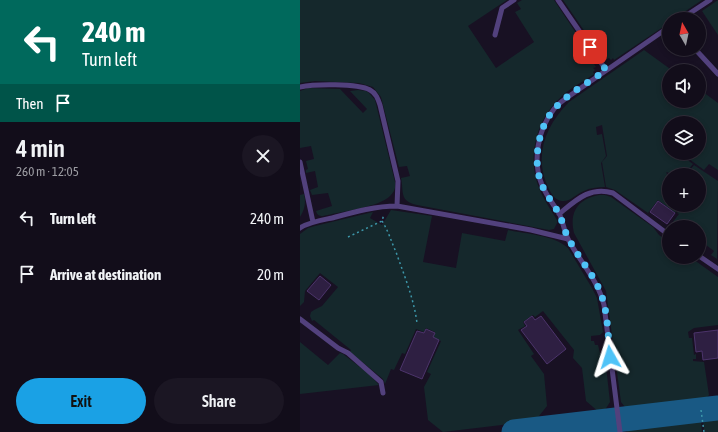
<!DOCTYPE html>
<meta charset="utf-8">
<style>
:root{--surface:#120d1a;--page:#1b1623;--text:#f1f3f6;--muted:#9c9ca2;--line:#312d39;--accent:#1aa1e5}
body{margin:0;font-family:"Asap Condensed",sans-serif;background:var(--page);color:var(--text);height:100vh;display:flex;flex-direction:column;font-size:15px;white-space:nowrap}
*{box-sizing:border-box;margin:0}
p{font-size:13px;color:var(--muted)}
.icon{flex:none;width:22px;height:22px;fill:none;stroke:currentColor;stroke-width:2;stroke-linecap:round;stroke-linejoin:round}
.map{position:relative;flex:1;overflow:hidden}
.side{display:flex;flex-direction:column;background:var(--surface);width:300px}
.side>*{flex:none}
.top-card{background:#00695c;color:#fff;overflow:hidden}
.needle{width:26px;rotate:351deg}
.controls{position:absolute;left:362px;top:12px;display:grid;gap:8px}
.controls a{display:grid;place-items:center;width:44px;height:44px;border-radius:50%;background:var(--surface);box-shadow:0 2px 6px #0003,0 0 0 1px var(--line);font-size:20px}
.pin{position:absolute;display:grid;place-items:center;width:34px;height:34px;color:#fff;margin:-17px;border-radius:8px;box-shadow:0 2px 6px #0006}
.me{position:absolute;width:44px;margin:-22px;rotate:354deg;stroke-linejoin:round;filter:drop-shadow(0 0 3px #0008)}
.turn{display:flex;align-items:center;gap:14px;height:84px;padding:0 16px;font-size:18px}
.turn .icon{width:52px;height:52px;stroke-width:2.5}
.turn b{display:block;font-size:28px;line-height:34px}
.then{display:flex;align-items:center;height:38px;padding:0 16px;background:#0003;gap:8px;font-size:15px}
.round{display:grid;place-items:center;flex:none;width:42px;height:42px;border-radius:21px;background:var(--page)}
.headline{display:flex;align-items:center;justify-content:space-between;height:68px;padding:0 16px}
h1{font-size:24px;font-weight:600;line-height:30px}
.button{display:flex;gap:8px;margin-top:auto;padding:8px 16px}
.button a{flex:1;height:46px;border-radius:24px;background:var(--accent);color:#111;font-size:16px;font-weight:600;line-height:46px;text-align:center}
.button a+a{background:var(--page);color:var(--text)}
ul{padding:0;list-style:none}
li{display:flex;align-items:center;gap:12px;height:56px;padding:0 16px}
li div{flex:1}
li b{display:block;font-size:15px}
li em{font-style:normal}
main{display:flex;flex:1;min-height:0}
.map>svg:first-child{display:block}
.green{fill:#15282c}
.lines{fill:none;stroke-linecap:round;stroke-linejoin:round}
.taxiway{stroke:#195984;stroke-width:25}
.building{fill:#2e1f42;stroke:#4c346b}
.path{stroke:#3d97aa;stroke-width:1.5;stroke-dasharray:2 3;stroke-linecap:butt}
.lane{stroke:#52417d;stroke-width:5}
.route{stroke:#4fc3f7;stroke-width:7;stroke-dasharray:0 12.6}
</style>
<main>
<section class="side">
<div class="top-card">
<div class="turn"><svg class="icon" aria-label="left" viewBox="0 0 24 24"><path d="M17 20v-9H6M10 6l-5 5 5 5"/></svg><div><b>240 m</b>Turn left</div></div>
<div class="then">Then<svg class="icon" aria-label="arrive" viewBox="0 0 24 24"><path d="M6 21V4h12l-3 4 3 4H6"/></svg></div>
</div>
<div class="headline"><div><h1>4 min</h1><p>260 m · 12:05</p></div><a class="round"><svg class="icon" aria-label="close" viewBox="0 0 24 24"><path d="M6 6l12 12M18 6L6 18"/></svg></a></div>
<ul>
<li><svg class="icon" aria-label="left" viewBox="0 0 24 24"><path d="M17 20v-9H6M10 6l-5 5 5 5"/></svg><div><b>Turn left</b></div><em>240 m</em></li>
<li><svg class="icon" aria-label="arrive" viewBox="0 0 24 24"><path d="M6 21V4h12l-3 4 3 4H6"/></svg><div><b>Arrive at destination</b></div><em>20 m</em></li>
</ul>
<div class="button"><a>Exit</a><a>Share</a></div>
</section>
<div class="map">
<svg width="418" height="432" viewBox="0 0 418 432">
<rect width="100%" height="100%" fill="#181123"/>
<path class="green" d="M0 0H207L168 26 196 68 234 42 215 12 221 9 217 3 222 0H254L296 63 294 64 296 67 293 68 295 70 293 72 294 74C283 82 268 89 259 99 238 118 229 152 236 179 240 194 249 207 257 220V223L254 229 249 230 117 205C99 201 104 192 101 178L110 176 107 166 99 167 81 97 73 87 59 83 15 81 0 83Z
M263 0H402L374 19H369V23L314 60 313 58 311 60 309 58 307 59 305 57 303 58Z
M418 0V35L402 11Z
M344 50 373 71H369V101H399V89L418 103V170L409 164 404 170 385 156 387 153H399V123H369V153H378L393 164 384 175H372L367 172 366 173 369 175V205H381L375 213 358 200 348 213 315 190 306 187 302 162 307 156 302 125 296 127 297 135 302 134 306 156 301 163 305 187C297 187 290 188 284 191 276 194 270 202 262 201 255 200 252 195 249 189 233 157 245 126 269 102Z
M8 88 40 89 63 113 67 109 50 91 58 90 66 91 69 93 75 100 95 182C96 188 94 192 90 196 80 207 39 212 23 216 19 216 17 215 16 211L32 206 28 193 12 195 10 190 18 187 15 171 6 173V170L8 169 6 161 14 159 11 146 0 148V91Z
M394 165 418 181 417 259 411 255 414 251 406 245 402 249 399 247V227H369L379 214 377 213 383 205H399V175H386Z
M4 194C6 203 5 209 0 217V195Z
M299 195H305L311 197 353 227 359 235 369 242V257H390L418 277V325L394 328 388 332 389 338H392L394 355 396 354V359H393V361L404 362 409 395 404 401 331 410 325 407 321 402 306 291 274 233C269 212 278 199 299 195Z
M91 210 132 216 123 262 156 268 162 233 205 241 208 230C226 234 254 235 268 248L292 288 297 298 303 332 300 335 291 336V341H294L295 345H298L300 353 305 357 310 402 303 413H300L286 401 282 368 273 358 274 350 243 311 235 317 233 315 223 322 225 326 218 330 234 354 231 356 244 374 247 406 235 421 143 432 128 420 124 387 131 374 127 372 141 341 133 337 135 332 126 328 124 332 116 329 105 354 102 353 94 370 91 369 85 384 83 379 50 352 51 350 14 320 12 321 10 316 11 312 14 310 22 306 38 287 20 273 5 291 4 302 0 306V234L8 228 15 226 73 212 70 218 82 225Z
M0 342 28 365 40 353 43 354 69 374 79 385 0 394Z
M418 417V432H404L403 419Z
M401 419 402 432H327L330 427Z"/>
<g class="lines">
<path class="taxiway" d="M214 432 418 408"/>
</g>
<path class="building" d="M358 201 375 213 367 224 350 212Z
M20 276 31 285 19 300 7 291Z
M232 316 235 320 241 316 266 349 247 364 221 330 227 326 224 322Z
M126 329 135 333 133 337 139 340 122 379 100 370 117 331 124 333Z
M418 330V358L403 360 402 351 396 352 394 333Z"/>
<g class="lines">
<path class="path" d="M82 221C88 230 91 241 96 252 104 275 114 299 117 323
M48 237 82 221 84 214
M401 410 404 432"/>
<path class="lane" d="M258 0 306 70
M381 19 410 0
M195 35 202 8 214 0
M395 49 418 74
M0 87C13 84 58 83 70 90 76 93 78 99 80 105L98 181 97 206
M0 162 13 222
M259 214C276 200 290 186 313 193L369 235
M0 228C9 222 22 220 32 218 54 212 75 206 97 206L231 230 268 239
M399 256 418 269
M0 319 38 348 48 353 81 382 83 393
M320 432 304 305C298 280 280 262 268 239 264 231 263 221 259 213 253 204 246 195 242 185 232 161 238 129 254 109 257 105 261 102 265 99L369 27"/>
</g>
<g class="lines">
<path class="route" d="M290 47 306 70C289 82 269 93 255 108 238 126 232 163 242 185 246 195 254 204 259 214 263 222 264 231 269 239 278 258 294 274 301 294 308 312 308 337 310 357"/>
</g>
</svg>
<div class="controls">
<a><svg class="needle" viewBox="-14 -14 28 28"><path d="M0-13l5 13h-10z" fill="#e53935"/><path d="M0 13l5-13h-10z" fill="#9c9ca2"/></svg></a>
<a><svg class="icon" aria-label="sound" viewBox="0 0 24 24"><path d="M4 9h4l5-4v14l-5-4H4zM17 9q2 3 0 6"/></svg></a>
<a><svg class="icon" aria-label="layers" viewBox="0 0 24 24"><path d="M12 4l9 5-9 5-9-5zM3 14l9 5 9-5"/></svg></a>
<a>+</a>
<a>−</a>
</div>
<div class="pin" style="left:290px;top:47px;background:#d93025"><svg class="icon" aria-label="arrive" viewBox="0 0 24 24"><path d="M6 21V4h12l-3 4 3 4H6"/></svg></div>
<svg class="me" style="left:310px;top:357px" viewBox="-20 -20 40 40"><path d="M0-17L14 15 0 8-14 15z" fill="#4fc3f7" stroke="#fff" stroke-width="4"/></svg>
</div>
</main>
